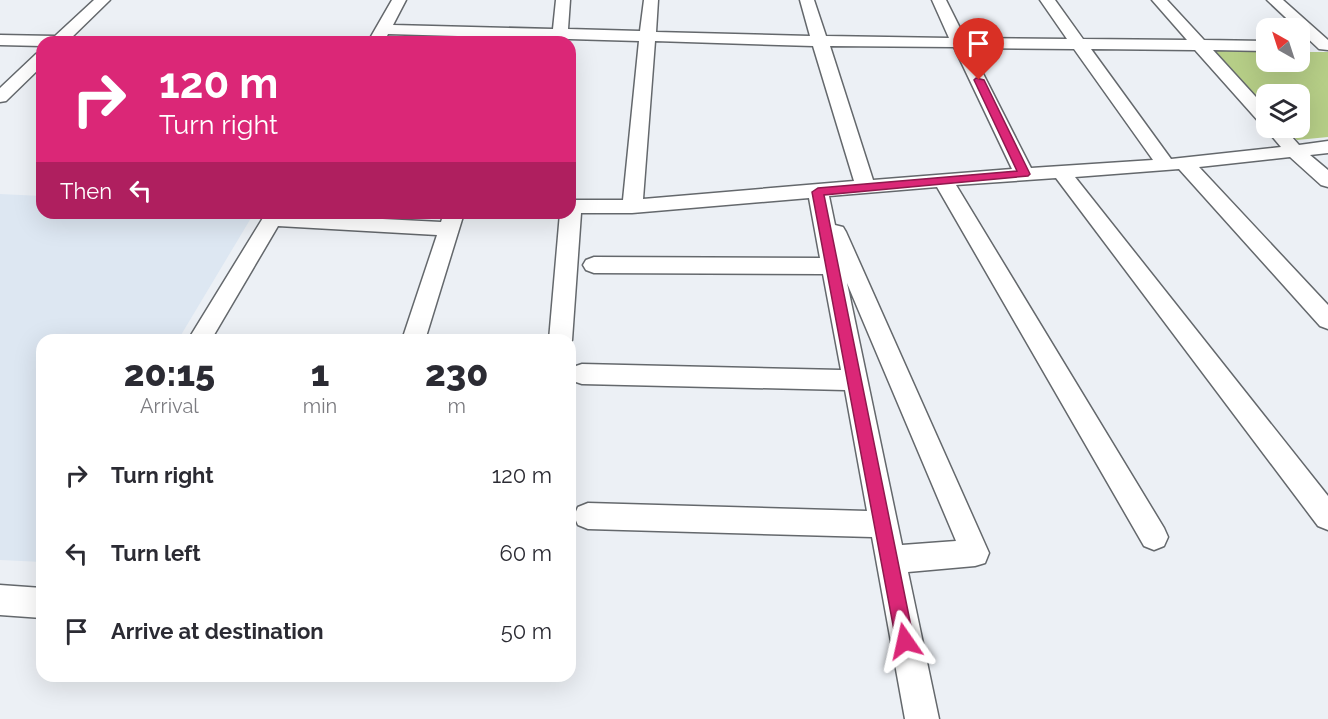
<!DOCTYPE html>
<style>
:root{--surface:#fff;--page:#f2f2f3;--text:#2b2b33;--muted:#7c7c81}
body{margin:0;font-family:Raleway,sans-serif;background:var(--page);color:var(--text);height:100vh;display:flex;flex-direction:column;font-size:22px;white-space:nowrap}
*{box-sizing:border-box;margin:0}
p{font-size:20px;color:var(--muted)}
.icon{flex:none;width:33px;height:33px;fill:none;stroke:currentColor;stroke-width:2;stroke-linecap:round;stroke-linejoin:round}
.map{position:relative;flex:1;overflow:hidden}
.details{position:absolute;left:36px;top:334px;width:540px;height:348px;display:flex;flex-direction:column;background:var(--surface);border-radius:18px;box-shadow:0 6px 24px #0002}
.details>*{flex:none}
.top-card{position:absolute;left:36px;top:36px;width:540px;height:183px;border-radius:18px;box-shadow:0 6px 24px #0002;background:#db2777;color:#fff;overflow:hidden}
.needle{width:39px;rotate:321deg}
.buttons{position:absolute;left:1256px;top:18px;display:grid;gap:12px}
.buttons a{display:grid;place-items:center;width:54px;height:54px;border-radius:12px;background:var(--surface);box-shadow:0 6px 24px #0002;font-size:30px}
.pin{position:absolute;display:grid;place-items:center;width:51px;height:51px;color:#fff;margin:-62px -26px;border-radius:50% 50% 50% 0;rotate:-45deg;box-shadow:0 0 6px #0007}
.pin .icon{rotate:45deg}
.me{position:absolute;width:66px;margin:-33px;rotate:349deg;stroke-linejoin:round;filter:drop-shadow(0 0 4px #0008)}
.turn{display:flex;align-items:center;gap:21px;height:126px;padding:0 24px;font-size:27px}
.turn .icon{width:78px;height:78px;stroke-width:2.5}
.turn b{display:block;font-size:42px;line-height:51px}
.then{display:flex;align-items:center;height:57px;padding:0 24px;background:#0003;gap:12px;font-size:22px}
.eta{display:flex;justify-content:space-evenly;align-items:center;height:102px;text-align:center}
.eta b{font-size:36px;font-weight:800;line-height:42px}
ul{padding:0;list-style:none}
li{display:flex;align-items:center;gap:18px;height:78px;padding:0 24px}
li div{flex:1}
li b{display:block;font-size:22px}
li em{font-style:normal}
.map>svg:first-child{display:block}
.built{fill:#dde7f2}
.green{fill:#b6ce87}
.lines{fill:none;stroke-linecap:round;stroke-linejoin:round}
.street-casing{stroke:#64686c;stroke-width:3}
.street{fill:#fff;fill-rule:evenodd}
.route{fill:#db2777;stroke:#8e194d;stroke-width:1.5}
</style>
<div class="map">
<svg width="1328" height="719" viewBox="0 0 1328 719">
<rect width="100%" height="100%" fill="#ecf0f5"/>
<path class="built" d="M0 194 42 196V213H254L178 340H42V562L0 560Z"/>
<path class="green" d="M1211 50 1266 51V62H1299V52H1328V137L1297 140 1285 128H1299V94H1266V108Z"/>
<g class="lines">
<g class="street-casing">
<path id="street" d="M94 0H110L67 42H42V46L0 45V35L55 36Z
M392 0H406L393 25 553 29 556 0H570L568 29 640 31 644 0H658L656 32 810 36 800 0H814L826 36 949 38 932 0H946L965 38 1067 39 1040 0H1055L1083 39 1187 40 1152 0H1167L1204 40 1266 41V51L1213 50 1266 108V124L1260 123 1195 50 1091 49 1171 159 1281 147 1265 128 1266 126 1284 128 1299 145 1328 141V153L1310 155 1328 170V187L1321 185 1290 157 1199 167 1328 305V329L1320 326 1179 169 1075 177 1328 496V530L1318 526 1056 178 956 185 1164 528 1168 537 1164 546 1154 550 1144 546 937 187 829 196 835 225 843 227 846 232 989 553 985 563 975 566 908 572 939 719H905L872 537 588 529 578 525 574 516 578 507 588 503 867 511 845 390 582 384 573 381 570 374 573 367 582 364 841 370 823 274 594 273 586 270 583 265 586 260 594 257 820 258 809 198 632 213H581L572 340 570 343V340H549L560 213H570L571 200H623L639 41 388 34 384 42H370L369 40ZM655 41 813 46 854 181 643 199ZM830 46 954 47 1012 169 873 180ZM970 48 1074 49 1153 160 1031 168ZM847 283 956 541 902 545Z
M1267 0H1283L1328 40V50L1319 49Z
M42 52V66L6 101 0 102V88L36 54Z
M266 213 441 222 444 213H464L425 340H402L437 235 278 226 211 340H188Z
M0 585 42 588V618L0 615Z"/>
</g>
<use href="#street" class="street"/>
</g>
<path class="route" d="M976 78 984 80 1030 174 1028 176 824 195 914 641 912 647 905 650 899 647 896 641 812 192 818 188 1017 171 974 80Z"/>
</svg>
<div class="buttons">
<a><svg class="needle" viewBox="-14 -14 28 28"><path d="M0-13l5 13h-10z" fill="#e53935"/><path d="M0 13l5-13h-10z" fill="#7c7c81"/></svg></a>
<a><svg class="icon" aria-label="layers" viewBox="0 0 24 24"><path d="M12 4l9 5-9 5-9-5zM3 14l9 5 9-5"/></svg></a>
</div>
<div class="pin" style="left:979px;top:80px;background:#d93025"><svg class="icon" aria-label="arrive" viewBox="0 0 24 24"><path d="M6 21V4h12l-3 4 3 4H6"/></svg></div>
<svg class="me" style="left:905px;top:641px" viewBox="-20 -20 40 40"><path d="M0-17L14 15 0 8-14 15z" fill="#db2777" stroke="#fff" stroke-width="4"/></svg>
<div class="top-card">
<div class="turn"><svg class="icon" aria-label="right" viewBox="0 0 24 24"><path d="M7 20v-9h11M14 6l5 5-5 5"/></svg><div><b>120 m</b>Turn right</div></div>
<div class="then">Then<svg class="icon" aria-label="left" viewBox="0 0 24 24"><path d="M17 20v-9H6M10 6l-5 5 5 5"/></svg></div>
</div>
<section class="details">
<div class="eta">
<div><b>20:15</b><p>Arrival</p></div>
<div><b>1</b><p>min</p></div>
<div><b>230</b><p>m</p></div>
</div>
<ul>
<li><svg class="icon" aria-label="right" viewBox="0 0 24 24"><path d="M7 20v-9h11M14 6l5 5-5 5"/></svg><div><b>Turn right</b></div><em>120 m</em></li>
<li><svg class="icon" aria-label="left" viewBox="0 0 24 24"><path d="M17 20v-9H6M10 6l-5 5 5 5"/></svg><div><b>Turn left</b></div><em>60 m</em></li>
<li><svg class="icon" aria-label="arrive" viewBox="0 0 24 24"><path d="M6 21V4h12l-3 4 3 4H6"/></svg><div><b>Arrive at destination</b></div><em>50 m</em></li>
</ul>
</section>
</div>
